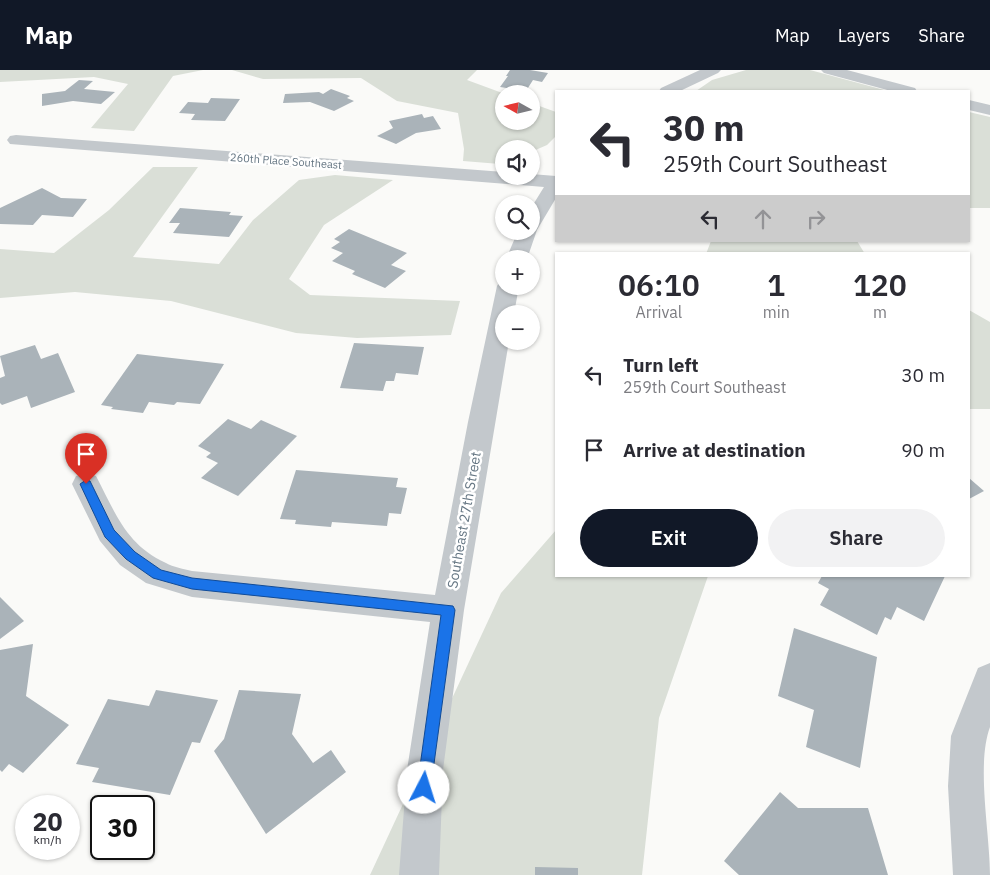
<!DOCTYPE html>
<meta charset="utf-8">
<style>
:root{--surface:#fff;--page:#f2f2f3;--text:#2b2b33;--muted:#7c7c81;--accent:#111827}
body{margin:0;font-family:"IBM Plex Sans",sans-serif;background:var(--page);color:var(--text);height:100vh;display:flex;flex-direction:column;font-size:19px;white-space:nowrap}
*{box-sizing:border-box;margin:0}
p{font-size:16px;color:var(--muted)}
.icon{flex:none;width:28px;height:28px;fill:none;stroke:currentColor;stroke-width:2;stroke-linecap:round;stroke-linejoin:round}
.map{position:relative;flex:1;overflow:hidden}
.details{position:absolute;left:555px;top:182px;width:415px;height:325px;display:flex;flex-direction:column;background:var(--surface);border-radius:0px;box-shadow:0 1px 4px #0004}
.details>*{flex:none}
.guide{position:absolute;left:555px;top:20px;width:415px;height:152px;border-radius:0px;box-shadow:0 1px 4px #0004;background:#fff;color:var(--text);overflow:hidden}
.needle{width:32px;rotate:278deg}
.tools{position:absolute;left:495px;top:15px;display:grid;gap:10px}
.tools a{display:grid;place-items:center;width:45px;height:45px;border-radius:50%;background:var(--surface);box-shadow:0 1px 4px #0004;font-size:25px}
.speed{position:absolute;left:15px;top:725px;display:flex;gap:10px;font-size:25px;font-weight:700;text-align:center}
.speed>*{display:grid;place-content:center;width:65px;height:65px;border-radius:50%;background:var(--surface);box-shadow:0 1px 4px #0004;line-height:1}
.speed small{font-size:12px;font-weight:400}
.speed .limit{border:2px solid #111;border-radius:8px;background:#fff;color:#111}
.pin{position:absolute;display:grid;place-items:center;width:42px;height:42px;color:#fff;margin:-51px -21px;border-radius:50% 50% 50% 0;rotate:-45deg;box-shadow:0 0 5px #0007}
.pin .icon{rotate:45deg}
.me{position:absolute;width:55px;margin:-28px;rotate:5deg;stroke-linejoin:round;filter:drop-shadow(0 0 4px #0008)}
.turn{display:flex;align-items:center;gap:18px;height:105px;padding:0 25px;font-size:22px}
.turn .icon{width:65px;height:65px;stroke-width:2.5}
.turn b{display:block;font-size:35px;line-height:42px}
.lanes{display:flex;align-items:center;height:48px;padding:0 25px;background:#0003;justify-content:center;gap:25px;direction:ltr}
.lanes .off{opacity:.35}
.eta{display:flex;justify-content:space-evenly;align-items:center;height:85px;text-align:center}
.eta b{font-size:30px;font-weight:600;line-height:35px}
.cta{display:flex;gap:10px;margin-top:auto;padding:10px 25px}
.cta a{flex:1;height:58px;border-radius:30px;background:var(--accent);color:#fff;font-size:20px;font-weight:600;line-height:58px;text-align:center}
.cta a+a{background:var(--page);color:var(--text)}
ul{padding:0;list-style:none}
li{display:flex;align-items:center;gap:15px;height:75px;padding:0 25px}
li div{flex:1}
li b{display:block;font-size:19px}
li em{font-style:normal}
header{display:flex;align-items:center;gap:30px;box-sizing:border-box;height:70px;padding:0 25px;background:var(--accent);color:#fff}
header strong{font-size:24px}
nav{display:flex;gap:28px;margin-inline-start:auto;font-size:18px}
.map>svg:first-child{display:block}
.green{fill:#dadfd7}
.building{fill:#aab3b9}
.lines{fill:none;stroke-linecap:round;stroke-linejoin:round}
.minor{fill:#c3c8cc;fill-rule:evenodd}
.route{fill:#1a73e8;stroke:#114b97}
.labels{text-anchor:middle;stroke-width:5;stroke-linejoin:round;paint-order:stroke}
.far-street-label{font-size:11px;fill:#657683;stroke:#fff}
.street-label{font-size:14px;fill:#657683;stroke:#fff}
</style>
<header>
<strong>Map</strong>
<nav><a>Map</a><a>Layers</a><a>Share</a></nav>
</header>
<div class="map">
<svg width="990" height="805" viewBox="0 0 990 805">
<rect width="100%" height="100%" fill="#fafaf8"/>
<path class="green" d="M0 0H203L173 6 134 61 91 58 128 14 94 7 0 12Z
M232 0H477L467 10 505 24H504V51H531V33L556 42V66L547 75 531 82V79H504V93L500 94 463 91 464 79 458 43 397 31 361 8 263 9Z
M746 0H810L888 21H696L712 10Z
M969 42 990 47V138H969Z
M153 97H198L133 187 219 194 253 150 299 110 335 105 393 110 324 155 289 209 310 225 460 231 451 265 357 268 296 263 171 231 75 222 0 228V179L54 183 109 140Z
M711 171H857L865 184H706Z
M969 240 990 252V339H969Z
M556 460V506H708L659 648 642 805H370L501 523Z"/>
<path class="building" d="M510 0H530L548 3 542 12 533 10 526 21 500 17 508 6H506Z
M79 10 93 11 84 19 115 22 101 34 73 31 42 36V24L65 21Z
M331 19 350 26 347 28 354 31 334 41 310 32 283 33 285 24 319 22 323 24Z
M211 28 240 29 225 51 191 50 195 44 179 43 188 32 208 33Z
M422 44 424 48 433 46 441 59 416 63 396 74 377 66 393 58 389 51Z
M42 118 61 128 87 129 73 147 42 145 33 155 0 154V138Z
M180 138 231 142 229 145 243 146 229 167 173 163 180 153H169Z
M349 159 407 183 391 195 406 201 385 218 352 204 355 201 332 191 343 183 331 178 340 172 334 169Z
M354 273 424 277 418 305 396 303 394 311H386L383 321 340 318Z
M35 275 41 289 58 283 75 322 31 338 27 326 2 335 0 333V308L5 306 0 286Z
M137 284 224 294 200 334 177 332 174 335 149 332 143 343 111 339 113 337 101 335Z
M228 349 251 359 261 350 297 366 238 426 201 408 218 393 206 387 211 383 198 376Z
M296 400 398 408 396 417 407 418 401 444 389 443 387 456 332 452 331 457 295 454 296 450 280 449Z
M969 408 984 421 969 429Z
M822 506H945L924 551 897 537 891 550 885 547 877 565 820 535 829 519 818 513Z
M0 527 24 551 0 569Z
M794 558 877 587 860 698 806 677 814 640 778 626Z
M33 574 26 626 69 655 23 703 9 694 2 702 0 700V580Z
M156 620 218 630 200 673 192 672 170 725 92 712 99 698 76 694 108 629 149 636Z
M239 620 301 624 292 664 313 693 331 680 346 702 266 764 214 681 224 669Z
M780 722 798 738H868L888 805H739L724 791Z
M535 797 578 798V805H535Z"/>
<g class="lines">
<path class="minor" d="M700 0H721L718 3 680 21H659L661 18Z
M821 0H847L915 18 917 21H891L824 3Z
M969 30 990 35V45L969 40Z
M16 65 504 102V106H531V104L556 106V128L537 160 527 189H506L518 161H531V138L544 117 10 74 7 70 10 66Z
M504 210V216H519L514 244H504V271H509L464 540 443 700 439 805H399L407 700 430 552 192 527 146 513 120 495 100 471 72 414 76 406 86 403 96 406C115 442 126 475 166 493 173 497 184 499 192 501L435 525 468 352 497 216 500 211Z
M990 593V657C976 695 990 763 990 805H953L948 716 951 666 978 598Z"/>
</g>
<path class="route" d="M86 410 90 411 114 460 135 482 161 500 192 508 453 536 455 540 430 723 424 725 419 723 417 718 441 545 192 519 153 508 126 489 105 467 80 414Z"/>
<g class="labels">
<g class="far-street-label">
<text transform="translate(286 91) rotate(4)" y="4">260th Place Southeast</text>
</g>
<g class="street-label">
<text transform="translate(464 450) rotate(-80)" y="5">Southeast 27th Street</text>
</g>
</g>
</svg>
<div class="tools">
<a><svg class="needle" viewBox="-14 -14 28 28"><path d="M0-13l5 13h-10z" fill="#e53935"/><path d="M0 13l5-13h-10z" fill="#7c7c81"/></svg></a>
<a><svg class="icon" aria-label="sound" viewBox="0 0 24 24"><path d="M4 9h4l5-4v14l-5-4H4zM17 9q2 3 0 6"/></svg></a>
<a><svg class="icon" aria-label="search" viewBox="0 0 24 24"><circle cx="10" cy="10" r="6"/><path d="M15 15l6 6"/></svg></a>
<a>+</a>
<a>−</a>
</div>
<div class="speed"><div>20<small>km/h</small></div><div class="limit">30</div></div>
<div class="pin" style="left:86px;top:414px;background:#d93025"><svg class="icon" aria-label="arrive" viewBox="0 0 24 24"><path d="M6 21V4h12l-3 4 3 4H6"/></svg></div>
<svg class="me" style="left:424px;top:718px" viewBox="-20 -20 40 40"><circle r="19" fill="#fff"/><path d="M0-13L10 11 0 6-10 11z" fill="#1a73e8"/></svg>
<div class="guide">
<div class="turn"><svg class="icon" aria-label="left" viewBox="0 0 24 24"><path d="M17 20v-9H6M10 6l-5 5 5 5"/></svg><div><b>30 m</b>259th Court Southeast</div></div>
<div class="lanes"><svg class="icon" aria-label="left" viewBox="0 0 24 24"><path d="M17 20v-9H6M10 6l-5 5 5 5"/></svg><svg class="icon off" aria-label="ahead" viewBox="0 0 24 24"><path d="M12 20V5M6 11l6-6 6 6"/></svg><svg class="icon off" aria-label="right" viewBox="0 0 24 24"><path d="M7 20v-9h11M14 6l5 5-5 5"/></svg></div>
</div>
<section class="details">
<div class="eta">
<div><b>06:10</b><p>Arrival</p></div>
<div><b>1</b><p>min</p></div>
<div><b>120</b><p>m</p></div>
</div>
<ul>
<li><svg class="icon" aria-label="left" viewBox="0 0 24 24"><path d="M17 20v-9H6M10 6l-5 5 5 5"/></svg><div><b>Turn left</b><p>259th Court Southeast</p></div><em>30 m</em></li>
<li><svg class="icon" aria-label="arrive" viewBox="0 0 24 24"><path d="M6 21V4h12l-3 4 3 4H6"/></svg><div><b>Arrive at destination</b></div><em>90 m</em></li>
</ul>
<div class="cta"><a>Exit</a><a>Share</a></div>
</section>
</div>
